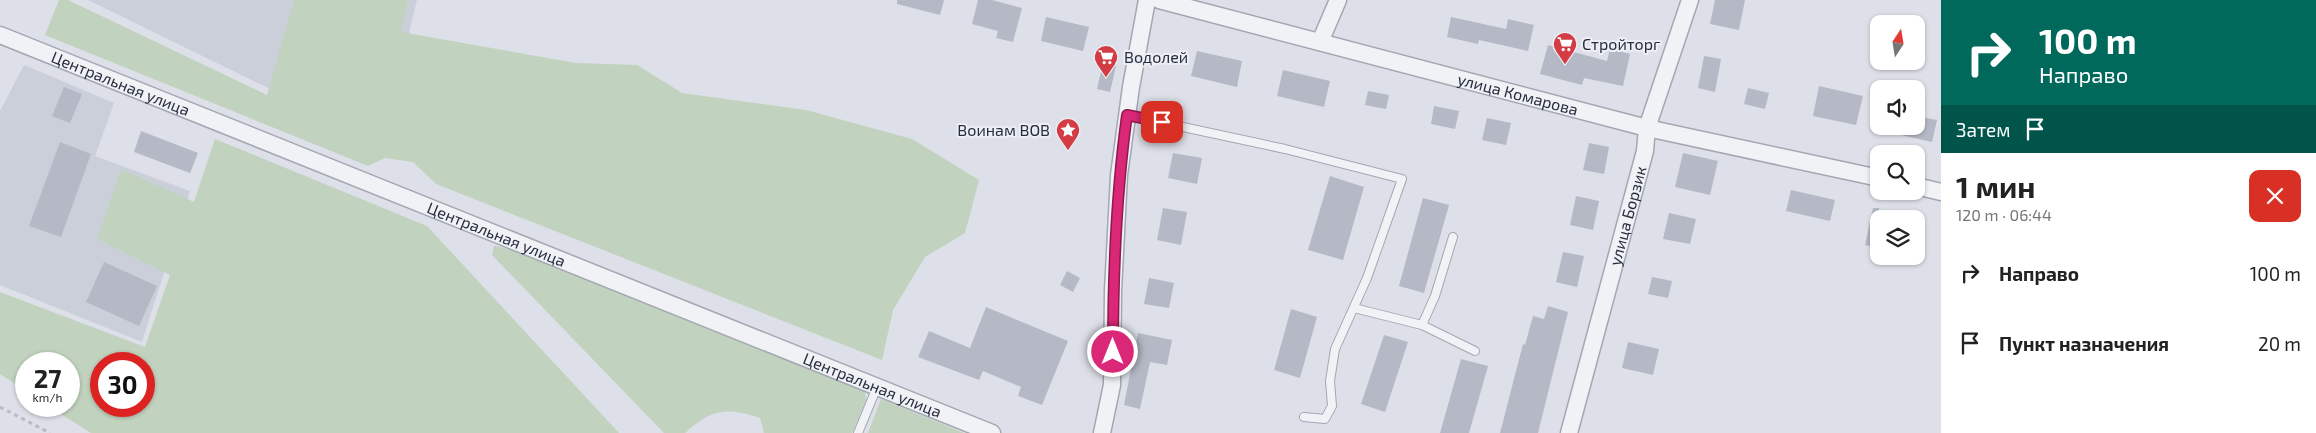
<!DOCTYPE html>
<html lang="ru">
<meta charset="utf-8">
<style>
:root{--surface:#fff;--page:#f6f6f6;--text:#222;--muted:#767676}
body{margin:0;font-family:"Exo 2",sans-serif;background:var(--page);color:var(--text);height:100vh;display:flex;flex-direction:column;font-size:19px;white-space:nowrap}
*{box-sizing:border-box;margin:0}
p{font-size:16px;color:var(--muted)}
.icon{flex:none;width:28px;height:28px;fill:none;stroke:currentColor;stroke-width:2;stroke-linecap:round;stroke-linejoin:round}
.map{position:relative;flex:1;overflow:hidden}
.panel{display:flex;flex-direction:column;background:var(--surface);width:375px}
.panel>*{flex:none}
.top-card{background:#00695c;color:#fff;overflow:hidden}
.needle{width:32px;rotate:12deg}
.fabs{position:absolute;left:1870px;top:15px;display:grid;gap:10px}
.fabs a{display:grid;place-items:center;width:55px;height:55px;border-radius:10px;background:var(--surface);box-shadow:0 1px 4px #0004;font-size:25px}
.speed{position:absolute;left:15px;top:352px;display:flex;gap:10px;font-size:25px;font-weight:700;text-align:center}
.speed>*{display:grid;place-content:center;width:65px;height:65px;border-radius:50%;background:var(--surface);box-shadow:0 1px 4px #0004;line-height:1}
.speed small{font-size:12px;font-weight:400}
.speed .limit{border:8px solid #d22;background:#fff;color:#111}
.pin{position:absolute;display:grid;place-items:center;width:42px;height:42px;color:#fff;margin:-21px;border-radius:10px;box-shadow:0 2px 8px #0006}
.me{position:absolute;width:55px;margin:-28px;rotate:0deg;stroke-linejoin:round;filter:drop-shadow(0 0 4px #0008)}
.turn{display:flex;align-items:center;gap:18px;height:105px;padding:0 15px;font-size:22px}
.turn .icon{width:65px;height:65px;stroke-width:2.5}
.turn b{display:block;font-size:35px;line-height:42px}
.then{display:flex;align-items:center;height:48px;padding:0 15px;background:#0003;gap:10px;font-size:19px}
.round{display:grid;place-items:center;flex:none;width:52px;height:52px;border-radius:10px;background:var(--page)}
.head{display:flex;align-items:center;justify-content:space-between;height:85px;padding:0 15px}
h1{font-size:30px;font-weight:700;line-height:38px}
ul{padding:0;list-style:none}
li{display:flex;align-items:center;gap:15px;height:70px;padding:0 15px}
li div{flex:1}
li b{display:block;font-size:19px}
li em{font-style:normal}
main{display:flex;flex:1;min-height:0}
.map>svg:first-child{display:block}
.built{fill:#cbcfda}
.green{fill:#c1d2be;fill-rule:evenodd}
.building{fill:#b4b9c5}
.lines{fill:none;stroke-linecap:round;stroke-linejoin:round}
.service-casing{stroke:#a2a7b2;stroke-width:10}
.minor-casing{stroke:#a2a7b2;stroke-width:19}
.path{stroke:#b7bbc3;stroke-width:3;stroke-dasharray:4 4;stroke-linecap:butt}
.service{stroke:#f0f2f6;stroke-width:8}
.minor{stroke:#f0f2f6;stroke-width:16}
.route-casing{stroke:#8e194d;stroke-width:12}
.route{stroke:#db2777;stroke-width:9}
.labels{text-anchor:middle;stroke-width:4;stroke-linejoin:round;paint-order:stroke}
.poi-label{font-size:16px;fill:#262d3f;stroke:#edeff5;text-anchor:start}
.street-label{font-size:16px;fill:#262d3f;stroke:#edeff5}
</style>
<main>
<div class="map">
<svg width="1941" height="433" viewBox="0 0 1941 433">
<rect width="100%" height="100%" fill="#dde0e8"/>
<path class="built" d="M88 0H417L382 144Z
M24 65 114 103 95 156 190 191 142 342 0 285V111Z"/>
<path class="green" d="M59 0H68L267 95 294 0H408L401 32 576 63 637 65 682 93 806 110 912 139 979 180 965 233 925 257 893 310 882 360 436 184 413 162 385 158 368 166 45 35Z
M215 139 427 226 619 433H91L48 406H69V364H26V391L0 374V292L145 347 170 275 97 239 121 169 194 202ZM101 364H144V406H101Z
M494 246 511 249 529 256 865 392 866 400 852 433H764L760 418C727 407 711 409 685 433H664L492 255Z
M881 399 964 433H868Z"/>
<path class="building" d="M897 0H944L940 15 897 4Z
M978 0H992L1022 8 1013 42 996 38 998 31 972 24Z
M1715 0H1745L1739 30 1710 24Z
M1046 17 1089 27 1083 51 1041 41Z
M1451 17 1506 29 1508 19 1534 25 1528 51 1479 40 1478 44 1447 37Z
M1548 45 1607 61 1610 49 1630 54 1623 86 1584 78 1582 85 1540 74Z
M1197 51 1242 61 1237 87 1191 76Z
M1704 56 1721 59 1715 92 1698 88Z
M1103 63 1116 66 1110 92 1097 89Z
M1283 70 1330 81 1324 107 1277 96Z
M1819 86 1863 96 1856 125 1813 116Z
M64 87 82 94 70 123 52 116Z
M1748 88 1769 93 1765 109 1744 104Z
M1368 91 1389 95 1386 109 1365 105Z
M1434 106 1459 111 1455 129 1431 124Z
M1916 116 1937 120 1932 142 1888 132V126H1916Z
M1487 118 1511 123 1506 145 1482 140Z
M141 131 198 153 190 173 134 152Z
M60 142 91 154 61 237 29 226Z
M1589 143 1609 147 1604 174 1583 170Z
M1173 153 1202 158 1197 184 1168 178Z
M1683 153 1718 161 1710 195 1675 187Z
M1330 176 1364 187 1343 260 1308 250Z
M1791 190 1835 200 1830 221 1786 211Z
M1576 196 1599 201 1593 230 1570 225Z
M1423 198 1449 205 1424 293 1399 286Z
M1163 208 1187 212 1181 245 1157 240Z
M1873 208H1879V248L1865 245Z
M1669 213 1696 219 1690 244 1663 239Z
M1563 252 1584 256 1577 287 1556 282Z
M104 262 157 286 139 326 86 302Z
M1067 271 1080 278 1073 292 1060 285Z
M1652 277 1672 281 1668 298 1648 294Z
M1149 278 1174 283 1169 308 1144 304Z
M1548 306 1568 312 1538 433H1500L1523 344 1525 345 1533 316 1544 319Z
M986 307 1068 341 1042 405 1018 396 1021 387 983 371 979 380 918 357 929 331 970 348Z
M1291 309 1317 317 1300 378 1274 370Z
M1138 333 1172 340 1167 365 1150 362 1140 409 1124 405Z
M1384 335 1408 342 1385 412 1361 404Z
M1628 342 1659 349 1653 375 1622 368Z
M1461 359 1488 366 1469 433H1440Z"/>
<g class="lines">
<g class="service-casing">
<path id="service" d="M1127 115 1285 149 1402 179 1367 278 1335 349 1330 381 1332 406 1325 419 1304 417
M1354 308 1422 325 1475 351
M1422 325 1435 296 1453 237
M858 433 877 387"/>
</g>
<g class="minor-casing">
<g id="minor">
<path id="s1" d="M1159 0 1647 128 1879 178"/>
<path id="s2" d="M0 35 992 433"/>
<path d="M1320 42 1338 0"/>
<path d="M1916 186 1941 192"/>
<path d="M1102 433 1112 385 1113 291 1119 175 1131 87 1147 0"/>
<path id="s3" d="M1569 433 1645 151 1647 128 1690 0"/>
</g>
</g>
<path class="path" d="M0 407 50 433"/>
<use href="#service" class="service"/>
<use href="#minor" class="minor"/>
</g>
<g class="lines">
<g class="route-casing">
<path id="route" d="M1113 352C1113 273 1116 194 1127 115L1162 122"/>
</g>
<use href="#route" class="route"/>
</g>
<defs>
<g id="supermarket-pin" transform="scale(1.25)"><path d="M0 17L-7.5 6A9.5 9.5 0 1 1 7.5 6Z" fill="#d33c44" stroke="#edeff5"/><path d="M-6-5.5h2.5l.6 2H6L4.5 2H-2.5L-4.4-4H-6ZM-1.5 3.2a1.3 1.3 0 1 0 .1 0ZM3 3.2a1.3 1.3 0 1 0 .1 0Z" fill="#fff"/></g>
<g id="sight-pin" transform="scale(1.25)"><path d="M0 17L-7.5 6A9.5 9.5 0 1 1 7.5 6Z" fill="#d33c44" stroke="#edeff5"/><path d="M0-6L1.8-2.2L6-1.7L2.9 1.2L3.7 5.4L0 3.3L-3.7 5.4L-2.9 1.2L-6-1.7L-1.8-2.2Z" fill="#fff"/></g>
</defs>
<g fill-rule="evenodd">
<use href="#supermarket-pin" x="1565" y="44"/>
<use href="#supermarket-pin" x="1106" y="57"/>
<use href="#sight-pin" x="1068" y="130"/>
</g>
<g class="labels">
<g class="poi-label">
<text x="1582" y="50">Стройторг</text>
<text x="1124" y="63">Водолей</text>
<text x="1050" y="136" text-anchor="end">Воинам ВОВ</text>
</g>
<g class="street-label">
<text dy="6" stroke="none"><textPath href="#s2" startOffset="130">Центральная улица</textPath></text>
<text dy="6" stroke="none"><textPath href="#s1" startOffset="371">улица Комарова</textPath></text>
<text dy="6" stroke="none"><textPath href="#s3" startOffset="225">улица Борзик</textPath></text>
<text dy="6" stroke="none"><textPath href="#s2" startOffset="535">Центральная улица</textPath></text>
<text dy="6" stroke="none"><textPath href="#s2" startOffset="940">Центральная улица</textPath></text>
</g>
</g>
</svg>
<div class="fabs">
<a><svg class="needle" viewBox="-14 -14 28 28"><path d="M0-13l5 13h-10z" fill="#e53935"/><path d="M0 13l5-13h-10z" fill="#767676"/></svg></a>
<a><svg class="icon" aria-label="sound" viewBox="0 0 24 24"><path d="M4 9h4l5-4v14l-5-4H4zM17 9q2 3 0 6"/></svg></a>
<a><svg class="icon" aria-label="search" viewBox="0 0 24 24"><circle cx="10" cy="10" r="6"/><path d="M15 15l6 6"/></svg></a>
<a><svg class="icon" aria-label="layers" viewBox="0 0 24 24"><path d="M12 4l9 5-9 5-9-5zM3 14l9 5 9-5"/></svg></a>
</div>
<div class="speed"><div>27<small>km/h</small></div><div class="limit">30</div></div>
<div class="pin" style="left:1162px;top:122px;background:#d93025"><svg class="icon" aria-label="arrive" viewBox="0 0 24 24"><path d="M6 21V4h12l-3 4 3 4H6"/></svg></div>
<svg class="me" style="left:1113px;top:352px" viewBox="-20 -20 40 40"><circle r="17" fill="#db2777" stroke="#fff" stroke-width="3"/><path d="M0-11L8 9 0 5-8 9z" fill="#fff"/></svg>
</div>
<section class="panel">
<div class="top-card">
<div class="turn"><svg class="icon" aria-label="right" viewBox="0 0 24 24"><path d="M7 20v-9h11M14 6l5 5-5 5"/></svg><div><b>100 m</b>Направо</div></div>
<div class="then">Затем<svg class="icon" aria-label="arrive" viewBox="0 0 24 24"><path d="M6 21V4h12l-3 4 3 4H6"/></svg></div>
</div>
<div class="head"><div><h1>1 мин</h1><p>120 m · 06:44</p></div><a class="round" style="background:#d93025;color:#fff"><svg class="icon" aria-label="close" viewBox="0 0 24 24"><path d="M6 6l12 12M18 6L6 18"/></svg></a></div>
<ul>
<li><svg class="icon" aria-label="right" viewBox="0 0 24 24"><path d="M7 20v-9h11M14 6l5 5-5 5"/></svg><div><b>Направо</b></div><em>100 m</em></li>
<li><svg class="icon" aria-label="arrive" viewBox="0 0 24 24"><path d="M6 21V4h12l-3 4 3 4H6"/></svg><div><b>Пункт назначения</b></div><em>20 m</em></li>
</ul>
</section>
</main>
